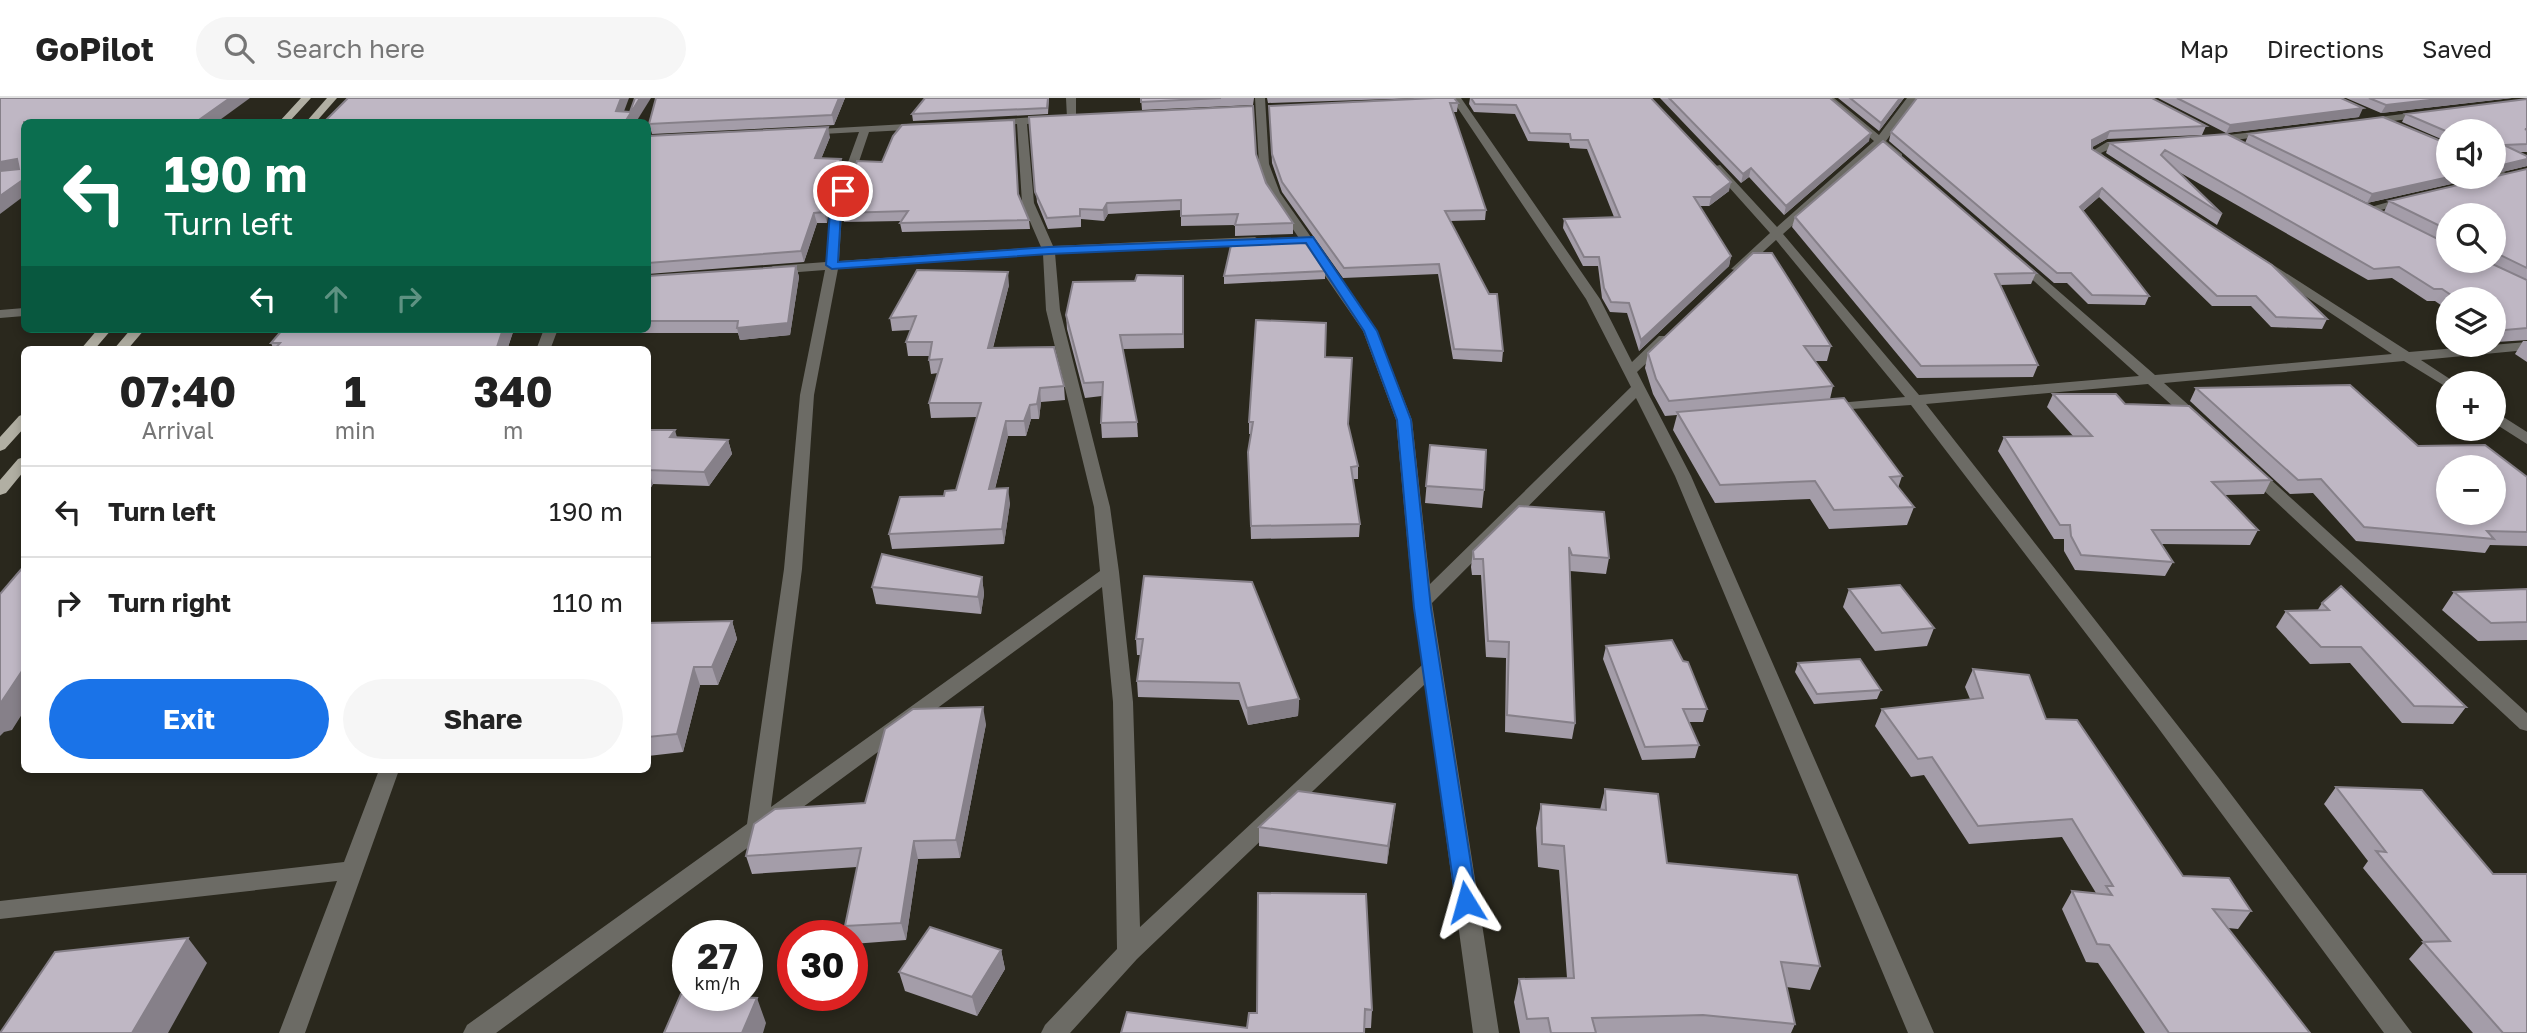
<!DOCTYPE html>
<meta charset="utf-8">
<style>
:root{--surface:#fff;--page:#f6f6f6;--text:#222;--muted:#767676;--line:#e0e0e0;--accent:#1a73e8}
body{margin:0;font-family:"Golos Text",sans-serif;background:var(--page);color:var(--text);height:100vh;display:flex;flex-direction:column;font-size:26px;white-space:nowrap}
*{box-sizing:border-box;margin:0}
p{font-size:23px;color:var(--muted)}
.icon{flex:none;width:38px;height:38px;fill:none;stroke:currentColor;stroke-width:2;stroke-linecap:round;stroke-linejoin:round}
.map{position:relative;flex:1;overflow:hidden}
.drawer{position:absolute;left:21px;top:248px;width:630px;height:427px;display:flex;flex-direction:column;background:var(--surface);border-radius:10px;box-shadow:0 4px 10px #0003}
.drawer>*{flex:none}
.hud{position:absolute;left:21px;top:21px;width:630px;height:214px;border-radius:10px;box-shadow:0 4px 10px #0003;background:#0b6e4f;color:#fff;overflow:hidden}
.buttons{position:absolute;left:2436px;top:21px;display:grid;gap:14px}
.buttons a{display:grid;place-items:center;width:70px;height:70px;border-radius:50%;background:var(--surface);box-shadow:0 4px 10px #0003;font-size:35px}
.speed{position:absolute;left:672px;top:822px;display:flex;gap:14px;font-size:35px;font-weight:700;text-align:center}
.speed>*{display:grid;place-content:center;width:91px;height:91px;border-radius:50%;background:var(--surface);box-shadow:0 4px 10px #0003;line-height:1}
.speed small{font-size:18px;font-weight:400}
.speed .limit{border:10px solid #d22;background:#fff;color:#111}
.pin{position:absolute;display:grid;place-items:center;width:60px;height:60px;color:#fff;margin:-30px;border:4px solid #fff;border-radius:50%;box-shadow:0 2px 7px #0007}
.me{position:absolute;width:77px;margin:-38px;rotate:352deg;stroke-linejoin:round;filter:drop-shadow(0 0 5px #0008)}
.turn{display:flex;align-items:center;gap:24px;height:147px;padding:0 28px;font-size:32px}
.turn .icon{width:91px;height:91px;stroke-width:2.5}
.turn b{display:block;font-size:49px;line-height:60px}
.lanes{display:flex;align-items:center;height:66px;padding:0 28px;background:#0003;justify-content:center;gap:35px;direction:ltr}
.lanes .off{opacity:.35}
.eta{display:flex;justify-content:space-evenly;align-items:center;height:119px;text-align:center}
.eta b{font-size:42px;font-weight:700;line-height:49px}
.button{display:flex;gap:14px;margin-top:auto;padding:14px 28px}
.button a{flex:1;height:80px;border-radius:42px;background:var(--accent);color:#fff;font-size:28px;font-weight:700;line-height:80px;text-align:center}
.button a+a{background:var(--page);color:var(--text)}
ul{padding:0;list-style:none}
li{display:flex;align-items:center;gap:21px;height:91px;padding:0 28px;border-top:2px solid var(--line)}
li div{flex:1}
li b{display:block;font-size:26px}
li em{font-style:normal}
header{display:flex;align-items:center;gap:42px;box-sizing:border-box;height:98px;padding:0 35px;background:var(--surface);border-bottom:2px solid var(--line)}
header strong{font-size:33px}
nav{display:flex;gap:38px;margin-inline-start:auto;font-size:24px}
.search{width:490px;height:63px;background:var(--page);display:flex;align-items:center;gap:18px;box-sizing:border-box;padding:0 24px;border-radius:38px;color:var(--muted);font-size:26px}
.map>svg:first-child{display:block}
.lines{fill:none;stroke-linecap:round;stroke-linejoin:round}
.minor{fill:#6c6b65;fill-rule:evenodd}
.major{fill:#b1afa3;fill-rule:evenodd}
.wall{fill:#a49da9;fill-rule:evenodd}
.shaded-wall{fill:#868089}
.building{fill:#bfb7c4;stroke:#868089;stroke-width:2;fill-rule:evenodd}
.route{fill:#1a73e8;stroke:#114b97;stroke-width:2}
</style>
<header>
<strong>GoPilot</strong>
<div class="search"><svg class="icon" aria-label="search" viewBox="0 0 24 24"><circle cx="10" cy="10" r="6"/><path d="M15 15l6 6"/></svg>Search here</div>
<nav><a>Map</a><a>Directions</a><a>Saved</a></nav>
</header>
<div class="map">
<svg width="2527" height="935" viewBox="0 0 2527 935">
<rect width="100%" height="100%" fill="#2a281d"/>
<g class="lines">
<path class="minor" d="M1066 0H1076V22L1067 20Z
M1255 0H1265L1269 66 1280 95 1377 233 1412 322 1430 486 1631 289 1586 201 1451 0H1461L1600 201 1632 264 1659 238H1669V244L1637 274 1691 378 1934 935H1908L1675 378 1636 300 1432 505 1499 935H1473L1425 586 1137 861 1070 935H1041L1045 927 1117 851 1113 604 1102 489 496 935H463L467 927 747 726 784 471 800 297 825 172 773 176 767 172 773 168 826 164 830 114 859 34 805 37 800 34 801 32 924 25 929 28 924 31 869 34 842 114 839 163 1041 149 1022 105 1017 26 990 28 985 25 990 22 1053 18 1058 21 1057 23 1027 26 1034 105 1053 148 1255 139 1261 143 1255 147 1055 155 1060 212 1110 409 1119 474 1133 604 1140 829 1422 567 1413 504 1396 322 1363 233 1268 95 1259 66ZM1043 156 1046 212 1094 409 1100 473 771 709 802 471 814 297 838 171Z
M1823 0H1834L1879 37 1907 0H1917L1886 43 1902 56V60H1894L1880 49 1783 136 1919 297 2139 278 2013 164V158L2017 157 2155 277 2392 256 2260 168V162L2264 161 2409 254 2527 244V252L2421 262 2453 283 2455 285H2448V290L2404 263 2164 285 2202 319 2205 322 2202 325H2192L2148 286 1926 306 2218 679 2412 935H2384L2156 627 1911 307 1822 313V307L1827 306 1905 299 1776 142 1741 174 1731 171 1770 135 1711 69 1720 67 1777 129 1874 43Z
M2426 13 2430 14V18L2364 27 2359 24 2364 21Z
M2270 32 2274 33V37L2211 45 2206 42 2211 39Z
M2107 44 2131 43 2136 46C2126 53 2112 48 2101 55L2115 68 2110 71 2089 55Z
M2494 70 2527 84V91L2494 77Z
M2410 98 2416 101 2414 103 2366 116 2360 112Z
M24 210V218L0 220V212Z
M544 231H558L550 252H536Z
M2494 313 2527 334V346L2494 325Z
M2251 367 2257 369 2527 615V633L2520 631 2245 375 2243 372Z
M379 672H399L305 935H279L337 783 0 821V803L344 764Z"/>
<path class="major" d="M301 0H311L289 24H279Z
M327 0H337L316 24H306Z
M98 231H112L94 252H80Z
M131 231H145L127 252H113Z
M24 316V330L5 351 0 353V339L19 318Z
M24 359V373L6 395 0 397V382L18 361Z"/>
</g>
<path class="wall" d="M845 0 834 27 652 36 649 26Z
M925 0H1049L1048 16 913 23 912 16Z
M1141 0H1254L1253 7 1142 12Z
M1267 0H1423L1268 5Z
M1470 0H1651L1729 93 1709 108H1700L1731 158 1729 168 1639 253 1627 215 1610 214 1602 200 1598 168H1583L1563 130 1564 121 1614 119 1587 51 1570 50 1569 45 1528 43 1515 16 1474 14 1469 6Z
M1660 0H1830L1869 43 1784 117 1749 79 1741 85Z
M1838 0H1904L1879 33Z
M2158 0H2341L2359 19 2226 35Z
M2346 0H2512L2381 15Z
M2527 1V54H2519L2527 58V68L2494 76V33H2448V44L2402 24 2406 16Z
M1458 5 1457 14H1453L1486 112 1485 122 1450 123 1503 253 1502 264 1453 261 1438 176 1343 180 1282 94 1272 65 1269 8Z
M1029 19 1256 56 1266 85 1293 125V136L1235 138V127L1181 128V112L1108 116 1104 123 1081 121V129L1048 131 1037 104Z
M2206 28 2202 37 2107 41 2092 49V51L2327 221 2322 231 2271 229 2251 208H2212L2099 99 2083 113 2149 198 2145 207 2088 206 2067 185H2054L1889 43 1891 34Z
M2227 36 2384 114 2389 103 2527 71V242L2497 244 2494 242V201H2448V212L2435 203H2427L2392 180 2368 182 2179 74 2222 116 2217 127 2106 55 2110 45ZM2448 117H2494V163H2448Z
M2249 36 2448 79H2482L2367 105 2245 45Z
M648 38 830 39 821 61H841L843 71 828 113 827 125H817L804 164 648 176V178Z
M1019 98 1029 122 1030 131 902 134 900 125 901 123 844 124 842 115Z
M1795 119 2036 175 2031 186 2000 187 2038 267 2033 279 1917 280 1792 129Z
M1753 155 1831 248 1827 263H1815L1833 288 1830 301 1902 378 1898 390 1914 409 1907 427 1829 431 1810 401 1715 405 1673 332 1677 317 1665 318 1653 296 1645 270 1648 255Z
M796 168 799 179 790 237 740 242 738 235H611L610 231H648V178Z
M1325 173V181L1224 186V178Z
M1183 178 1184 250 1123 251 1137 324 1138 339 1102 340 1101 325 1102 298 1085 300 1067 231 1066 217 1135 183Z
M1009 187 993 250 1064 288 1065 302 1041 304 1039 321H1031L1026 338H1008L995 391 1010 405 1004 446 892 451 889 436 944 398 956 392 977 319 931 320 929 305 938 275 931 276 929 262 930 258H908L906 244 911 232 892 233 890 220Z
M283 231H514L507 252H274L271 245Z
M2523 243H2527V264L2515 256Z
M1325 259 1348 326 1358 368V381H1353L1360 426 1359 439 1251 441 1248 354 1251 336H1249V324Z
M2196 290 2418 348 2527 379V448L2490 447 2485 455 2356 443 2313 395 2290 396 2190 303Z
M2053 296 2125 306 2271 382 2264 396 2225 397 2258 432 2250 447 2162 446 2173 464 2165 478 2075 472 2064 453V441H2054L1998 353 2004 339H2074L2047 309Z
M648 332 677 339 728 342 732 356 709 388 653 386 648 394Z
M1430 347 1484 392 1482 410 1425 405Z
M1519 408 1609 460 1606 476 1570 473 1575 625 1572 641 1505 634 1506 560 1486 559 1481 477H1472L1471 469 1473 453Z
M1144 478 1299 601 1298 618 1248 627 1239 602 1138 599 1137 583 1141 557H1137L1136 541Z
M982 479 984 496 981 516 876 506 872 489Z
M1849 491 1934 530 1927 548 1875 553 1843 509Z
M2527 491V542L2478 543 2442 512 2454 494Z
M2322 505 2466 609 2453 626 2402 625 2350 565 2310 566 2276 529 2286 513H2317Z
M732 523 737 541 718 587H700L683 654 648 658V525Z
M1606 548 1707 611 1703 624H1689L1699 647 1695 660 1642 662 1603 561Z
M1798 565 1881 592 1877 601 1814 606 1795 574Z
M1973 571 2046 621 2183 778 2251 813 2238 831 2228 830 2310 935H2145L2098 865 2086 864 2062 811 2072 793 2096 795 2062 739 1969 746 1924 677 1911 679 1875 628 1882 611 1970 601 1965 589Z
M986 626 960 760 918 761 906 842 852 846V838H848L845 828 857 769 752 776 746 758 865 705Z
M2336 689 2493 776 2527 935H2473L2409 861 2424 844 2363 770 2368 763 2324 706Z
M1605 691 1667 765 1820 868 1810 892 1786 889 1795 926 1791 935H1520L1514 904 1519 881 1567 880 1559 772 1538 769 1536 730 1541 706 1600 712Z
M1395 706 1387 766 1259 748V729Z
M1001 852 1005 871 977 918 905 893 899 874Z
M1372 912 1371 930H1247L1257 915Z"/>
<path class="shaded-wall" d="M230 0H250L217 24H196Z
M621 0H629L620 24 616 13Z
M640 0H651L636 24H625Z
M839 0H845L834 27 832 17Z
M1900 0H1904L1879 33 1881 25Z
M2447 0H2512L2381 15 2386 7Z
M2363 10 2359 19 2226 35 2230 27Z
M828 29 830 39 817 71 815 60Z
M2110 33 2107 41 2089 51 2092 42Z
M1871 35 1869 43 1784 117 1786 108Z
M17 61 24 72 0 77V64Z
M841 61 843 71 828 113 827 125 824 114 825 102Z
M2527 61V68L2494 76V69Z
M1751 70 1749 79 1741 85 1743 76Z
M2449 79H2482L2367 105 2372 96Z
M24 81V98L0 116V98Z
M1731 84 1729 93 1709 108 1711 99Z
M2102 90 2099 99 2077 118 2080 109Z
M1107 105 1108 116 1104 123 1103 112Z
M814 115 817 125 804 164 801 153Z
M1731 158 1729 168 1639 253 1641 242Z
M796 168 799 179 790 237 740 242 737 230Z
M1008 174 1009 187 989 264 988 250Z
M503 231H514L507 252H496Z
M1040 290 1041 304 1039 321 1037 306Z
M1030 307 1031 321 1026 338 1024 323Z
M1006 323 1008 338 991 406 989 391Z
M675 332 679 347 670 339Z
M728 342 732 356 709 388 704 374Z
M648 371 653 386 648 394Z
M1008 390 1010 405 1004 446 1002 431Z
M982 479 984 496 981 516 978 499Z
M732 523 737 541 718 587 712 569Z
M694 569 700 587 683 654 677 636Z
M24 570V613L12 632 4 634 0 638V606Z
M1299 601 1298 618 1248 627 1247 610Z
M983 609 986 626 960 760 956 742Z
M1395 706 1393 725 1387 766 1388 748Z
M914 743 918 761 906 842 901 825Z
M188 840 207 865 168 935H132Z
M1001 852 1005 871 977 918 972 899Z
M757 900 766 925 763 935H742Z"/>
<path class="building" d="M0 0H230L196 24H24V81L0 98V73L19 71 17 61 0 64Z
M348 0H621L616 13 630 14 635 0H640L625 24H324Z
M656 0H839L832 17 649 26Z
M925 0H1048L1047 10 912 16Z
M1141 0H1221L1141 4Z
M1436 0H1454L1458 5H1450L1486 112 1445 113 1489 196H1497L1503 253 1454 251 1439 166 1344 170 1282 84 1272 56 1269 8Z
M1471 0H1651L1731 84 1711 99H1694L1731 158 1641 242 1629 205 1611 204 1604 190 1599 159H1584L1564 121 1620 119 1588 42H1571L1570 36 1530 35 1516 7 1475 6Z
M1669 0H1830L1871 35 1786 108 1751 70 1743 76Z
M1850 0H1900L1881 25Z
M1917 0H2152L2206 28 2110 33 2092 42V51L2272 167 2327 221 2276 219 2256 198H2217L2102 90 2080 109 2149 198 2092 197 2071 175H2057L1891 34Z
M2177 0H2341L2363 10 2230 27Z
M2369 0H2447L2386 7Z
M2527 1V31H2525L2527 32V46L2504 47 2527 58V61L2494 69V33L2448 34 2406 16Z
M1253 8 1256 56 1266 85 1293 125 1235 127 1238 116 1181 118V102L1107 105 1103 112 1080 111V118L1047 120 1035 94 1029 19Z
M2383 19 2448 46 2449 79 2372 96 2249 36Z
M1014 22 1018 96 1029 122 900 125 908 113 842 115 857 63 882 64 893 38 902 27Z
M828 29 815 60 841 61 825 102 824 114 814 115 801 153 648 165V38Z
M2227 36 2448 146V163H2486L2527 182V230L2505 232 2494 225V201H2457L2442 191H2434L2399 169 2374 171 2165 52 2161 57 2222 116 2110 45Z
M1883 43 2036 175 1995 176 2038 267 1921 268 1795 119Z
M2527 71V170L2494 154V117H2448V132L2389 103Z
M1302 140 1325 173 1224 178 1232 143Z
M1753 155H1772L1831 248H1804L1833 288 1669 303 1656 281 1648 255Z
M796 168 788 225 737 230 738 223H648V178Z
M917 172 1008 174 988 250 1054 249 1064 288 1040 290 1037 306 1030 307 1024 323H1006L989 391 1008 390 1002 431 889 436 900 399 944 398 945 393 956 392 981 305H929L942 261 929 262 932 244H906L916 218 890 220Z
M1137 177 1183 178V236L1120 237 1137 324 1101 325 1103 284 1084 285 1066 217 1073 184 1135 183Z
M1256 222 1326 225 1325 259 1352 260 1348 326 1358 368 1351 369 1360 426 1251 428 1248 354 1253 324H1249Z
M283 231H503L496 252H274L280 245H271Z
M2350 287 2418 348 2485 347 2527 379V434L2487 433 2494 441 2364 429 2321 381 2298 382 2196 290ZM2448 369H2494V415H2448Z
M2053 296H2116L2125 306 2189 308 2271 382 2212 384 2258 432H2152L2173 464 2081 457 2071 438 2070 427H2060L2004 339 2092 338Z
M1844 300 1902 378 1890 379 1914 409 1834 412 1815 383 1720 387 1677 314Z
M648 332H675L670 339 728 342 704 374 648 372Z
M1430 347 1486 352 1484 392 1426 388Z
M1519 408 1604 414 1609 460 1572 457 1569 449 1575 625 1507 617 1509 544 1488 543 1483 461H1474L1473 453Z
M882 456 982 479 978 499 872 489Z
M24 468V570L0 606V496Z
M1144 478 1252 484 1299 601 1247 610 1239 585 1137 583 1143 541H1136Z
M1900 487 1934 530 1882 535 1849 491Z
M2341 488 2466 609 2414 608 2361 549H2321L2286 513 2329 512 2322 505Z
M2527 491V524L2491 525 2454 494Z
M732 523 712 569H694L677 636 648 639V525Z
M1672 542 1683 563 1688 564 1707 611H1683L1699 647 1645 649 1606 548Z
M1860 561 1881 592 1817 596 1798 565Z
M1973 571 2029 577 2046 621 2077 622 2183 778 2229 780 2251 813 2213 811 2310 935H2169L2109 847 2097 846 2072 793 2112 797 2106 788H2113L2072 721 1978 728 1932 659 1918 661 1882 611 1983 600Z
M983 609 956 742 914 743 901 825 845 828 861 750 746 758 754 726 775 711 865 705 885 631 913 611Z
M2336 689 2422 692 2493 776H2527V935H2503L2423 844 2450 843 2376 753 2386 754Z
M1605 691 1658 696 1667 765 1797 777 1820 868 1781 864 1795 926 1703 917 1592 920 1596 935H1551L1548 920 1527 921 1519 881 1574 880 1564 748 1542 746 1541 706 1606 712Z
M1298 693 1395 706 1388 748 1259 729Z
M1258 795 1366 796 1372 912 1365 911 1364 935H1121L1127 914 1247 930 1249 915H1257Z
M930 829 1001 852 972 899 899 874Z
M188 840 132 935H0L55 854Z
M681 896H688V898H712L757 900 742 935H664Z"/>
<path class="route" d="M839 91 848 93 841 114 838 164 1049 149 1313 139 1377 233 1411 322 1431 510 1477 804 1474 810 1466 813 1459 810 1456 804 1414 510 1397 322 1364 233 1306 145 1049 156 832 171 826 167 830 114Z"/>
</svg>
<div class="buttons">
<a><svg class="icon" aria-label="sound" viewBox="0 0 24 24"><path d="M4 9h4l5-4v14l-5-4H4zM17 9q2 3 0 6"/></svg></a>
<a><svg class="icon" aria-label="search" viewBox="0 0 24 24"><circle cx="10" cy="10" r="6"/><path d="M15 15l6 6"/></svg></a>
<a><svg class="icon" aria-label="layers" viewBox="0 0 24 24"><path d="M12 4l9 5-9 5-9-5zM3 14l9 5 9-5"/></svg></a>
<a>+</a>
<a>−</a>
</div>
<div class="speed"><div>27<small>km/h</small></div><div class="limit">30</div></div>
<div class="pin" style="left:843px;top:93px;background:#d93025"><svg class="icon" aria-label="arrive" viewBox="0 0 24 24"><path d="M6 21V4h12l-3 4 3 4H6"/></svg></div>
<svg class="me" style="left:1466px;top:804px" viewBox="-20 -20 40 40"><path d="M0-17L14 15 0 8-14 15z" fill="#1a73e8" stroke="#fff" stroke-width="4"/></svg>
<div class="hud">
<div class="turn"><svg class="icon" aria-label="left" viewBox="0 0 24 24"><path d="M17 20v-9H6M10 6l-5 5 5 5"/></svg><div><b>190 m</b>Turn left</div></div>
<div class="lanes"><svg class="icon" aria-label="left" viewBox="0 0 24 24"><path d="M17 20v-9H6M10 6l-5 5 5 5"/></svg><svg class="icon off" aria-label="ahead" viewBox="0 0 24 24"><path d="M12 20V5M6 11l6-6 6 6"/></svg><svg class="icon off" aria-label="right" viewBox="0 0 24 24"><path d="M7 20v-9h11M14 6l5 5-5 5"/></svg></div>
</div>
<section class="drawer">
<div class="eta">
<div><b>07:40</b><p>Arrival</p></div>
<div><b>1</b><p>min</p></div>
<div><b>340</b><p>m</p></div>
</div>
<ul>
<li><svg class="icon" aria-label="left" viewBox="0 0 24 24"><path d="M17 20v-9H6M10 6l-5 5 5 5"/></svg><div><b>Turn left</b></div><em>190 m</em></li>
<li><svg class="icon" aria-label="right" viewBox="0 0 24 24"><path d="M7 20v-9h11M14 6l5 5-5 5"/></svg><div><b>Turn right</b></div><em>110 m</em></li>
</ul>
<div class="button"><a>Exit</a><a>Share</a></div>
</section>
</div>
